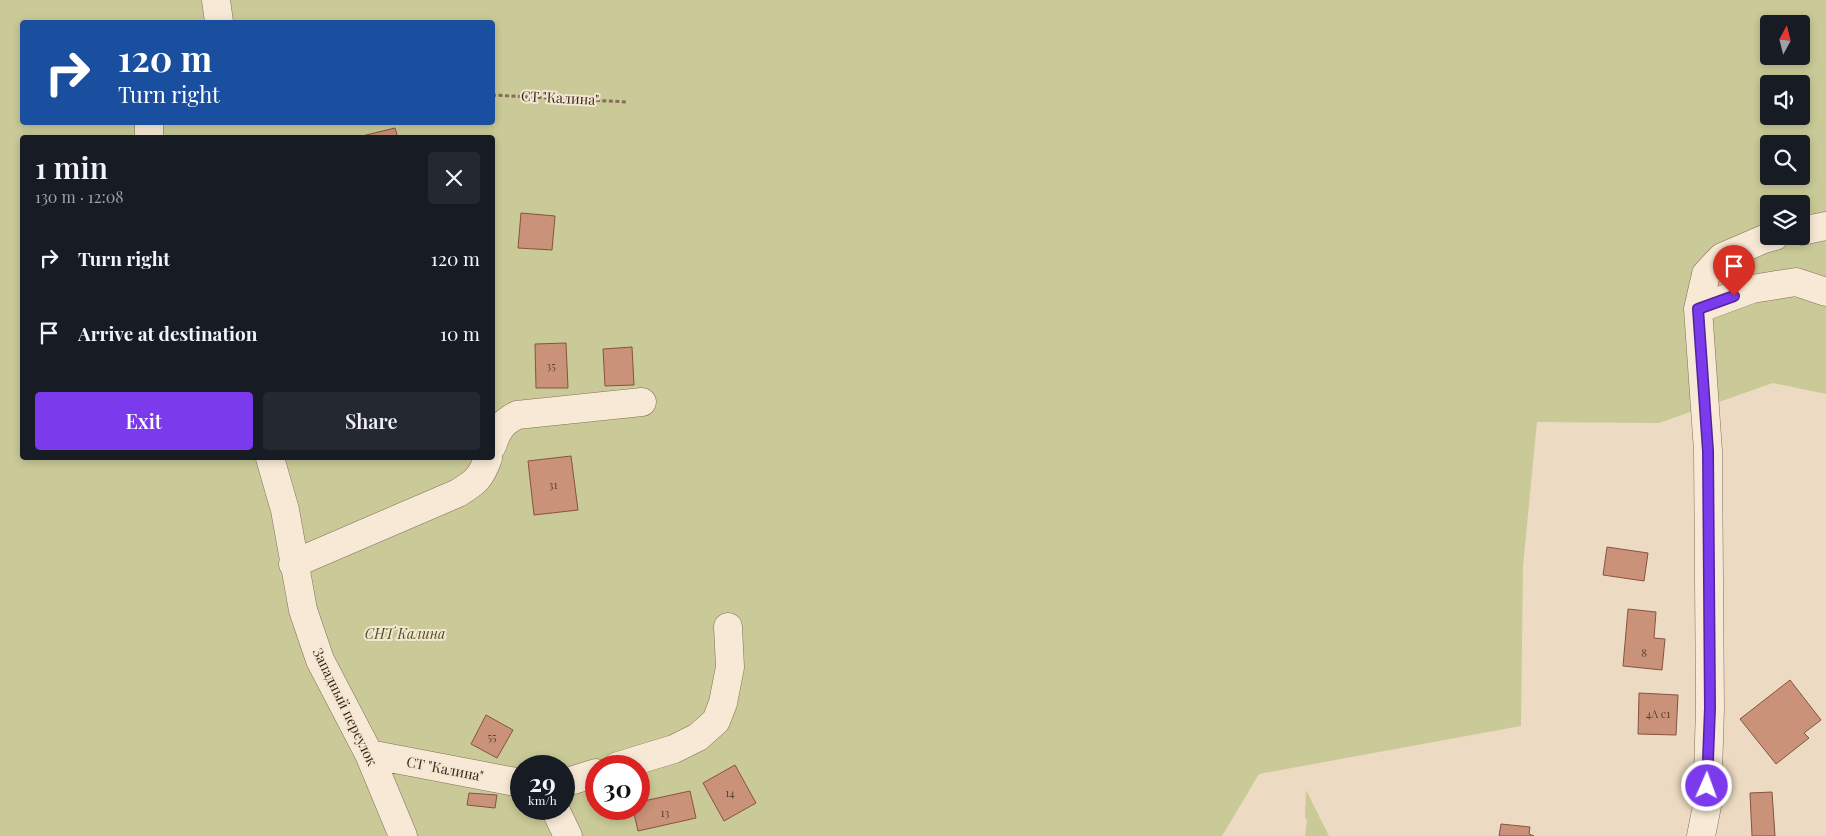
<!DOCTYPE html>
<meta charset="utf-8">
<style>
:root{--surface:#171b24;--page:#242831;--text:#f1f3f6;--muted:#9ea1a6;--accent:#7c3aed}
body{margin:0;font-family:"Playfair Display",serif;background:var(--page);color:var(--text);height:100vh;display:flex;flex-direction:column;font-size:19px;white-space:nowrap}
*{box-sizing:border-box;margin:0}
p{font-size:16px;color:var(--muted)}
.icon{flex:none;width:28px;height:28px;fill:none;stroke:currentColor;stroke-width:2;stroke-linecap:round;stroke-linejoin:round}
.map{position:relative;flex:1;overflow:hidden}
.sheet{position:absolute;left:20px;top:135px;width:475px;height:325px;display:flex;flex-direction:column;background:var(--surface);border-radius:5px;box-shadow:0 2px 8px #0003}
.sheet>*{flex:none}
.hud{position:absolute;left:20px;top:20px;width:475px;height:105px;border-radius:5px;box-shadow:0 2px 8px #0003;background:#1a4fa0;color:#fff;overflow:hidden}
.needle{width:32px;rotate:7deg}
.buttons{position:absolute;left:1760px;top:15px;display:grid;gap:10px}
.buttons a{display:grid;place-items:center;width:50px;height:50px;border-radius:5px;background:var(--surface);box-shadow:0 2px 8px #0003;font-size:25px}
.speed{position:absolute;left:510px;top:755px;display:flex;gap:10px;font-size:25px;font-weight:700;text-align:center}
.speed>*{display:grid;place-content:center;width:65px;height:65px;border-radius:50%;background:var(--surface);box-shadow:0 2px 8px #0003;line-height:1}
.speed small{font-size:12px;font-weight:400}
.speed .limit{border:8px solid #d22;background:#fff;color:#111}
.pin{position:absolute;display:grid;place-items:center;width:42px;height:42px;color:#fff;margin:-51px -21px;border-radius:50% 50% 50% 0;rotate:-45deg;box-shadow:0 0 5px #0007}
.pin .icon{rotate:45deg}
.me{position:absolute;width:55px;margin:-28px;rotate:2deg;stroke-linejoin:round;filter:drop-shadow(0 0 4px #0008)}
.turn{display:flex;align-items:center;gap:18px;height:105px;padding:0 15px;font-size:22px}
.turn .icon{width:65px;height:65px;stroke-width:2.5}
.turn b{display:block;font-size:35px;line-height:42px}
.round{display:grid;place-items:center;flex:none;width:52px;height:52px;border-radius:5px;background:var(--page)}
.headline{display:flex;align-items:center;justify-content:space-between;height:85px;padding:0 15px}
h1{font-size:30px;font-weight:600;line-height:38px}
.primary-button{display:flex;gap:10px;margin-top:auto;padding:10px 15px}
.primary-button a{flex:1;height:58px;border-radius:5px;background:var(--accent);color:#fff;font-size:20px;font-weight:600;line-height:58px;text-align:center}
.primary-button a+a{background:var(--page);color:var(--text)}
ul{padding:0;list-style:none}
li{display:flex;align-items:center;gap:15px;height:75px;padding:0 15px}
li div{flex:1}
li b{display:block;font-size:19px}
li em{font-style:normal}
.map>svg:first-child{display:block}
.green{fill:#c9ca97;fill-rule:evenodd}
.building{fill:#c99279;stroke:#845441}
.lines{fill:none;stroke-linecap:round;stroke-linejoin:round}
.minor-casing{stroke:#856c5a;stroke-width:29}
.path{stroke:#856c5a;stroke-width:3;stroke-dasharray:4 2.5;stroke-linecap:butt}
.minor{stroke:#f7e9d5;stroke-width:28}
.route-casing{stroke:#51269a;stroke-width:12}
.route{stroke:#7c3aed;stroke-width:9}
.labels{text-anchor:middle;stroke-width:4;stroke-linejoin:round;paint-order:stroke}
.number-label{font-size:11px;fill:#5b4235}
.street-label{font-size:14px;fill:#36271e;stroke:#f4e6d1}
.park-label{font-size:14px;font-style:italic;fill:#4b5125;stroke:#f4e6d1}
</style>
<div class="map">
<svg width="1826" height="836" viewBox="0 0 1826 836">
<rect width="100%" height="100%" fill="#ecdbc2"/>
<path class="green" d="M0 0H1826V394L1773 383 1659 423 1537 422 1523 566 1521 726 1259 774 1222 836H0ZM22 22H492V122H22ZM1769 24H1801V56H1769ZM1769 84H1801V116H1769ZM22 138H492V458H22ZM1769 144H1801V176H1769ZM1769 204H1801V236H1769ZM521 766H564V809H521ZM596 766H639V809H596Z
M1306 790 1329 836H1305L1307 820 1305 817Z"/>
<path class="building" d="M395 128 398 138H363L362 136Z
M521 213 555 216 552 250 518 248Z
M566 343 568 388H536L535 344Z
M632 347 634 385 605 386 603 349Z
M571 456 578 510 534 515 528 461Z
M1607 547 1648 553 1644 581 1603 575Z
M1628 609 1656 612 1654 638 1665 639 1662 670 1623 666Z
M1790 680 1821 720 1804 733 1809 738 1776 764 1740 719Z
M1639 693 1678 695 1676 735 1638 734Z
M486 715 513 730 497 758 471 744Z
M735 765 756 803 724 821 703 783Z
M690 791 696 818 638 831 633 809H639V802Z
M1772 792 1775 836H1752L1750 793Z
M469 793 497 795 495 808 467 805Z
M1501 824 1530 827 1529 834 1534 836H1499Z"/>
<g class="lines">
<g class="minor-casing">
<path id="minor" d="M216 0 219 22
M149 138V122
M1801 231 1826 226
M1698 309 1752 289 1796 282 1826 292
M492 446C498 429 502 423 517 415L642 402
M270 458 285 510 303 610 320 660 369 754 403 836
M293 564 458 493C476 482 481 478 488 458
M369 754 521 783
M618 766 674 749 698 737 716 721 723 703 730 667 728 627
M564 783 596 773
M555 809 568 836
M1701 836 1707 806 1710 708 1708 451 1698 309 1706 274 1722 257 1764 239 1775 236"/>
</g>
<path class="path" d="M492 95 628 102"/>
<use href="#minor" class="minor"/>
</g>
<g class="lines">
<g class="route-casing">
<path id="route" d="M1707 786 1710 708 1708 451 1698 309 1734 296"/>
</g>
<use href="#route" class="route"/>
</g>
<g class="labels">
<g class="number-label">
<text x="551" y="370">35</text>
<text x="553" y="489">31</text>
<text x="1644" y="657">8</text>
<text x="1658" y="718">4А с1</text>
<text x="492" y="741">55</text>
<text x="730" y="797">14</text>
<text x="665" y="817">13</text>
</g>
<g class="street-label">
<text transform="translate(560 98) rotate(3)" y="5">СТ "Калина"</text>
<text transform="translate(345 707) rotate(64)" y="5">Западный переулок</text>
<text transform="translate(445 769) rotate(11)" y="5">СТ "Калина"</text>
</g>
<g class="park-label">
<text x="405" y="639">СНТ Калина</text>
</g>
</g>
</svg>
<div class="buttons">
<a><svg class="needle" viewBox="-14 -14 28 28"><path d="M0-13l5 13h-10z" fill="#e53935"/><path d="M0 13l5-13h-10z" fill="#9ea1a6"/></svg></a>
<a><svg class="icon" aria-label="sound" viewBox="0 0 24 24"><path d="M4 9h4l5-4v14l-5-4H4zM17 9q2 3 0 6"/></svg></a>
<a><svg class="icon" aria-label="search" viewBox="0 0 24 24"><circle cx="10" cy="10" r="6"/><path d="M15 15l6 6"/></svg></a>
<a><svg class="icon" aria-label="layers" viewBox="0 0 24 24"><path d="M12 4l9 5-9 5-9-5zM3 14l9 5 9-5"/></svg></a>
</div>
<div class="speed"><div>29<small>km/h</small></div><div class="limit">30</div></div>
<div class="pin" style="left:1734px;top:296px;background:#d93025"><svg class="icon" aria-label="arrive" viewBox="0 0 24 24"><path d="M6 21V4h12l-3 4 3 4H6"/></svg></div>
<svg class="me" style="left:1707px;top:786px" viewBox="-20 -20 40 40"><circle r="17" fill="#7c3aed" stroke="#fff" stroke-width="3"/><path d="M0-11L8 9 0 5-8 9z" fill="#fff"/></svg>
<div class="hud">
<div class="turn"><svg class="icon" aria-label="right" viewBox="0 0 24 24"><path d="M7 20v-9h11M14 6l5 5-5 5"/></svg><div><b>120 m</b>Turn right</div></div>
</div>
<section class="sheet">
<div class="headline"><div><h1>1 min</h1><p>130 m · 12:08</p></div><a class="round"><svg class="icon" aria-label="close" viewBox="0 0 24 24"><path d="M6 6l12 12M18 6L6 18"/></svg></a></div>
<ul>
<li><svg class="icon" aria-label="right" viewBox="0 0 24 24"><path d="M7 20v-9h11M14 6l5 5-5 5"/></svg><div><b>Turn right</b></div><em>120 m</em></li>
<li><svg class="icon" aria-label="arrive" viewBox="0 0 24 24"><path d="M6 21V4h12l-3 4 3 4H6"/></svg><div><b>Arrive at destination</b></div><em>10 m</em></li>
</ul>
<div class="primary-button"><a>Exit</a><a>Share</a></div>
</section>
</div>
